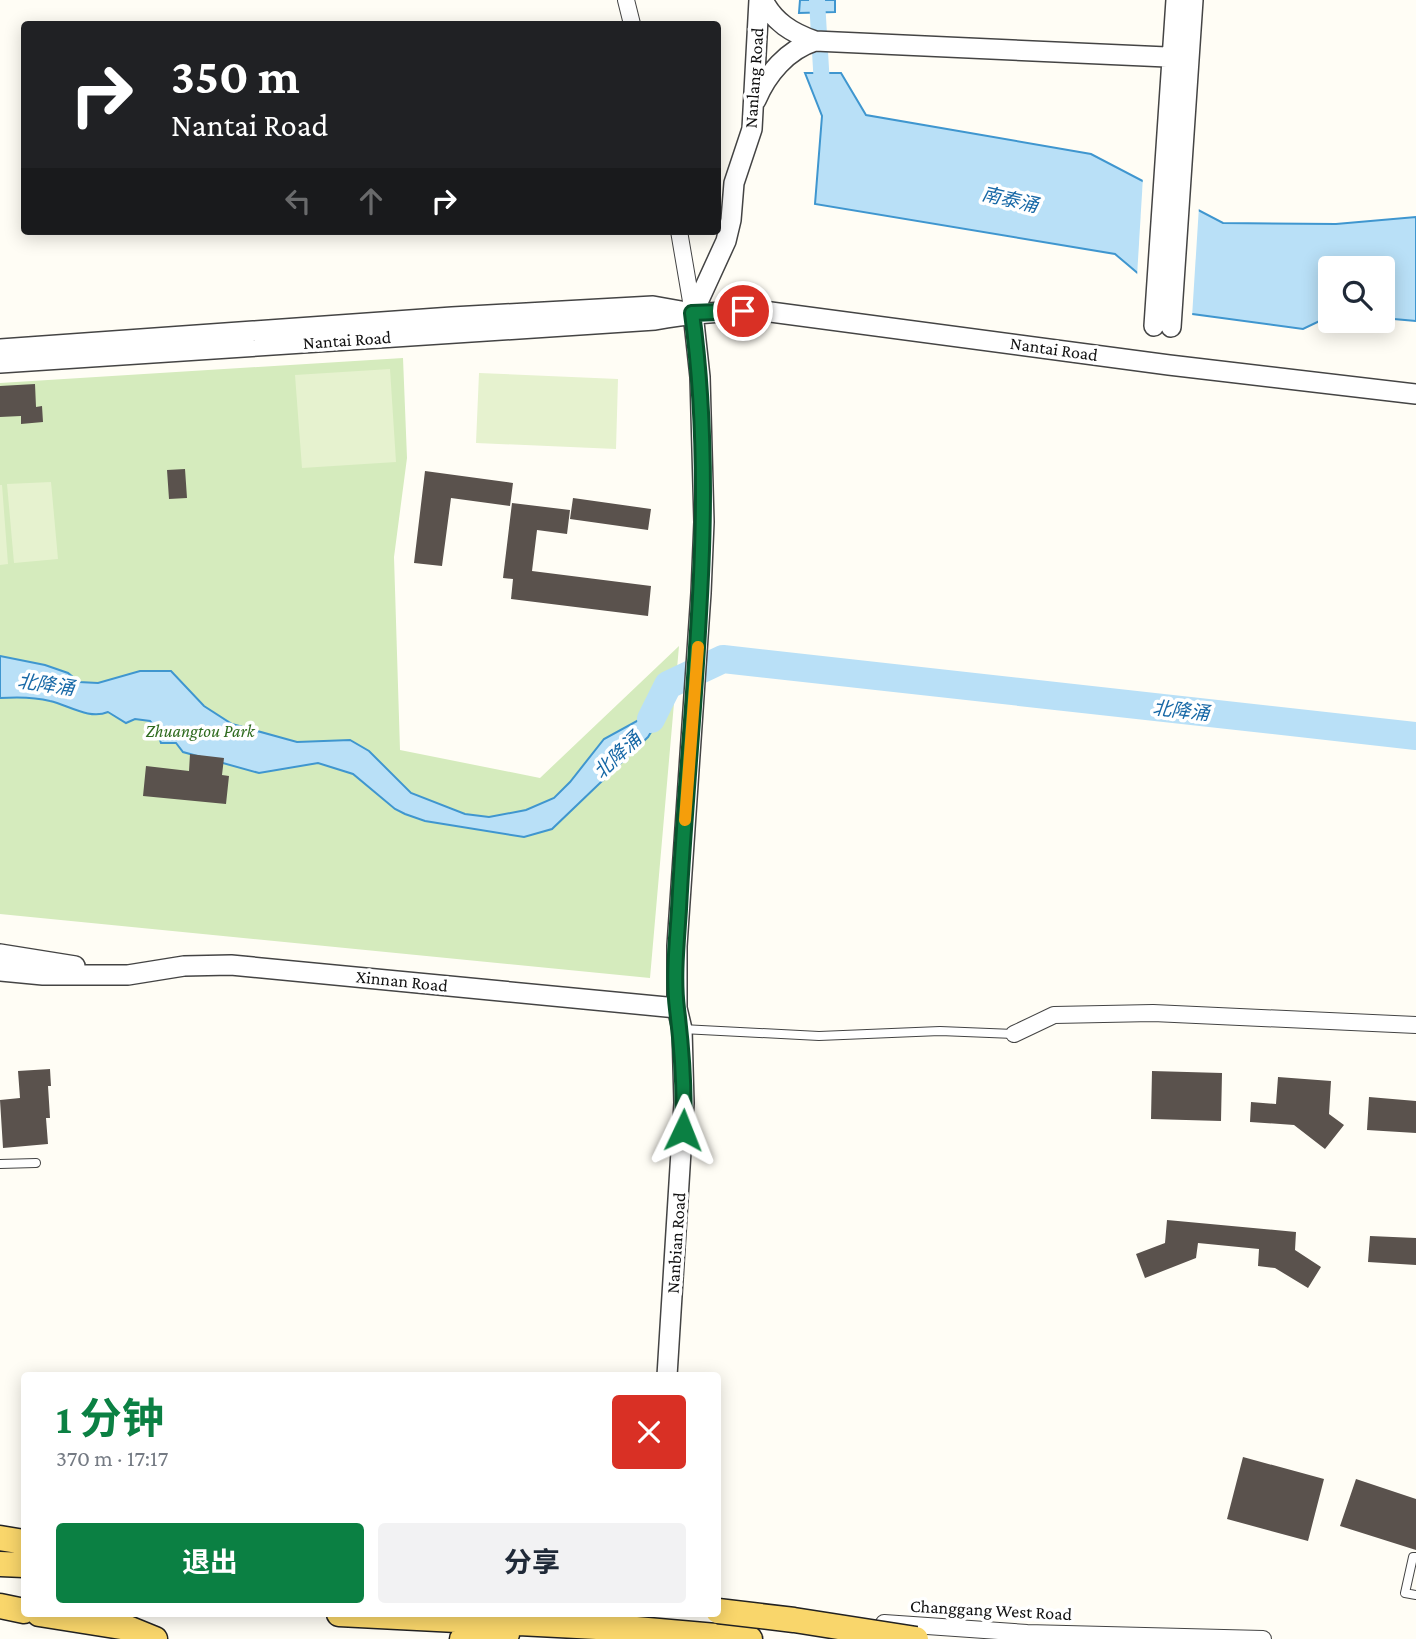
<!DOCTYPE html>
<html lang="zh">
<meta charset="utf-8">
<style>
:root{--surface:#fff;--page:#f2f2f3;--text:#1f2937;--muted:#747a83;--accent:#0b8043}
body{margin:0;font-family:"Crimson Pro","Noto Sans SC",serif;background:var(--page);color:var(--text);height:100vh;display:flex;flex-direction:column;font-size:26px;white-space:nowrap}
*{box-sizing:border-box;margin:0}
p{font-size:23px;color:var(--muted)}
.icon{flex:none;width:38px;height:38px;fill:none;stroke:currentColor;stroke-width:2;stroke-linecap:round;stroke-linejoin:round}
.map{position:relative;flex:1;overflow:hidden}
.drawer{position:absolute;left:21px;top:1372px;width:700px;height:245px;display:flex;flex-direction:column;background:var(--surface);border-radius:7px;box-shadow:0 4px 18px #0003}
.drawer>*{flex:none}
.guide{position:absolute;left:21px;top:21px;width:700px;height:214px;border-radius:7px;box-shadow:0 4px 18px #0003;background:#202124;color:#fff;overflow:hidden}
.fabs{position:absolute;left:1318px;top:256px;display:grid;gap:14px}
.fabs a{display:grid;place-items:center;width:77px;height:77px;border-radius:7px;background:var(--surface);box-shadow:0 4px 18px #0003;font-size:35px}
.pin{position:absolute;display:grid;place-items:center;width:60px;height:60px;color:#fff;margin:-30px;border:4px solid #fff;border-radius:50%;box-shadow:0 2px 7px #0007}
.me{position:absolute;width:77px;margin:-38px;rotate:2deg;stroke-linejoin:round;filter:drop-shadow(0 0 5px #0008)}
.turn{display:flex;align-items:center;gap:24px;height:147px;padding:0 35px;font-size:32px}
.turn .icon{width:91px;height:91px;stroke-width:2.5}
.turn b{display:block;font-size:49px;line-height:60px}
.lanes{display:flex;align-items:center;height:66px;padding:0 35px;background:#0003;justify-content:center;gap:35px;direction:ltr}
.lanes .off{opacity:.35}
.round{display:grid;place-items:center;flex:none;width:74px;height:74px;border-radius:7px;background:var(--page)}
.overview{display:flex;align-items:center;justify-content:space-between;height:119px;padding:0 35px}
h1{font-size:42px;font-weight:700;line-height:52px;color:var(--accent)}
.cta{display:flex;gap:14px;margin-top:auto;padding:14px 35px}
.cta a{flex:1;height:80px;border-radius:7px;background:var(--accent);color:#fff;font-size:28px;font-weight:700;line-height:80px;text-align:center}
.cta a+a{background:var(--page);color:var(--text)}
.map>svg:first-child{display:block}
.green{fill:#d5ebbd}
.pitch{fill:#e6f2cf}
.water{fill:#b9e0f7;stroke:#3f96cf;stroke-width:2}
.pier{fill:#fffdf5}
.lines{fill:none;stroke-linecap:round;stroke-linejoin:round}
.canal{stroke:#b9e0f7;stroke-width:16}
.river{stroke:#b9e0f7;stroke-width:28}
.building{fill:#5a524d}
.service-casing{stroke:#444;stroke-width:10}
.minor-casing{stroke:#444;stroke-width:18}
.tertiary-casing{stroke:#444;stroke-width:22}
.primary-casing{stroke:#222;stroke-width:27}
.service{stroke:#fff;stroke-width:8}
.minor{stroke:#fff;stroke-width:16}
.tertiary{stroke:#fff;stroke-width:19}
.primary{stroke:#f9d66b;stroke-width:24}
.primary-bridge-casing{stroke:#222;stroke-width:27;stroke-linecap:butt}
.primary-bridge{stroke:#f9d66b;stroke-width:24}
.route-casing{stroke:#07532c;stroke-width:18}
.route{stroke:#0b8043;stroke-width:12}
.slow{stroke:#f59e0b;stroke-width:12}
.labels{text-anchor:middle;stroke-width:7;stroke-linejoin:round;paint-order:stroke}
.street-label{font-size:18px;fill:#111;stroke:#fff}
.park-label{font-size:18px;font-style:italic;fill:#2f6b1f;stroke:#fff}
.water-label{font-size:19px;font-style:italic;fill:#1768a6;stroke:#fff}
</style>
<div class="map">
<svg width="1416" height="1639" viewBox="0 0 1416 1639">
<rect width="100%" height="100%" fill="#fffdf5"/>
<path class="green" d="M403 358 407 458 394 557 400 750 540 778 679 646 650 978 0 914V383Z"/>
<path class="pitch" d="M390 369 396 462 302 468 295 375Z
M479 373 618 379 616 449 476 443Z
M51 482 58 559 14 563 7 484Z
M0 485H2L8 564 0 565Z"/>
<path class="water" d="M800 0H835V12L799 13Z
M805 73H841L866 115 1091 154 1223 223 1336 224 1416 217V321L1383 318 1382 268H1330V316L1303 329 1185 313 1115 254 815 204 822 116Z
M0 656 45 665 68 673 79 682 98 683 140 671H171L204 706 232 724 297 742 350 740 369 751 411 793 465 814 489 817 526 810 554 798 570 782 604 739 648 715 668 685 669 690 662 714 648 737 552 829 524 837 425 821 405 814 395 809 353 774 318 763 259 773 183 752 176 743H161L156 728 150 721 135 719 126 723 108 712C89 720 68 705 50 701 35 697 15 697 0 698Z"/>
<path class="pier" d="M1143 177 1199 206 1192 317 1183 315 1137 277Z"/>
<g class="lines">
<path class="canal" d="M817 0 822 86 824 91"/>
<path class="river" d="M651 719 668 685 723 659 1416 736"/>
</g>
<path class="building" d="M35 384 36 407 42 406 43 422 21 424V416L0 417V386Z
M185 469 187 498 169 499 167 470Z
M425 471 513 483 510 506 451 498 442 566 414 563Z
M573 498 651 509 648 530 570 519Z
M512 503 570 510 567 534 537 530 532 571 651 586 648 616 511 599 513 579 503 578Z
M190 754 224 758 222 775 229 776 226 804 143 796 146 766 189 771Z
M50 1069 51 1086H48L50 1118H46L48 1144 3 1148 0 1100 20 1098 18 1071Z
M1152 1071 1222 1073 1221 1121 1151 1119Z
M1278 1077 1331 1081 1329 1114 1344 1125 1325 1149 1294 1125 1250 1122 1251 1102 1276 1104Z
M1369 1097 1416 1101V1133L1367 1130Z
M1167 1220 1296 1232 1295 1250 1321 1267 1308 1288 1275 1268 1258 1266 1259 1249 1198 1243 1196 1258 1145 1278 1136 1254 1165 1243Z
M1370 1236 1416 1238V1265L1368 1262Z
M1243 1457 1324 1479 1308 1541 1227 1519Z
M1356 1479 1416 1499V1550L1340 1526Z"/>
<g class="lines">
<g class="service-casing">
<path id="service" d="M682 1029 819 1036 940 1031 1014 1034
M0 1164 36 1163
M1416 1557H1413L1405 1593 1416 1595"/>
</g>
<g class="minor-casing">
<path id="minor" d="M626 0 632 24
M679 231 693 313
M1014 1034 1054 1015 1153 1013 1416 1025
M884 1623 1027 1633 1263 1639"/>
</g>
<g class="tertiary-casing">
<path id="tertiary" d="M763 0C774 22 792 33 815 41L1189 58
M756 100C767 74 787 50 815 41
M693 313 726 241 731 220 734 183 752 129 759 0
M1154 326 1176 0
M1171 327 1193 0
M0 349 452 317 653 306 681 311
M0 363 655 320C691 313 726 311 763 311L1169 365 1416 394
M0 954 75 966
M0 971 43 975H128L184 966 231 965 677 1008
M667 1376 684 1103 682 1029 677 1008V946L701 593 704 522 700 377 693 313"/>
</g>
<g class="primary-casing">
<path id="primary" d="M0 1538 24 1542
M0 1564 24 1565
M0 1606 24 1611
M39 1614 128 1628 155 1639
M339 1614 636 1629 750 1639
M462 1639 507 1634"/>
</g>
<use href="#service" class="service"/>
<use href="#minor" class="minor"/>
<use href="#tertiary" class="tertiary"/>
<use href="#primary" class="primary"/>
<g class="primary-bridge-casing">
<path id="primary-bridge" d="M718 1611 794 1620 916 1639"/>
</g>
<use href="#primary-bridge" class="primary-bridge"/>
</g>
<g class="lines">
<g class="route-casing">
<path id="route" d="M683 1130C685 1089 682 1050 677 1009 673 977 677 941 679 909 689 710 719 512 692 313L743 311"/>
</g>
<use href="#route" class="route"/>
<path class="slow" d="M685 820 698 647"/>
</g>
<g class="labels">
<g class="street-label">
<text transform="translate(754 78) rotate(-86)" y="6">Nanlang Road</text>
<text transform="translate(347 340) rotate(-4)" y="6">Nantai Road</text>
<text transform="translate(1054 349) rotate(8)" y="6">Nantai Road</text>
<text transform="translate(402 981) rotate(6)" y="6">Xinnan Road</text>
<text transform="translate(676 1243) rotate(-86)" y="6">Nanbian Road</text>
<text transform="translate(991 1610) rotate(3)" y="6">Changgang West Road</text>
</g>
<g class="park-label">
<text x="200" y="737">Zhuangtou Park</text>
</g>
<g class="water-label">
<text transform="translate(1010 199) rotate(13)" y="7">南泰涌</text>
<text transform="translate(46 684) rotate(8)" y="7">北降涌</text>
<text transform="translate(1181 710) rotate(6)" y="7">北降涌</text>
<text transform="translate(617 755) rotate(-44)" y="7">北降涌</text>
</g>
</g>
</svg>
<div class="fabs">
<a><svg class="icon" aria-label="search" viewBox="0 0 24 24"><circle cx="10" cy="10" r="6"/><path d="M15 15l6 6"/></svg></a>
</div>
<div class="pin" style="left:743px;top:311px;background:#d93025"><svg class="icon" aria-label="arrive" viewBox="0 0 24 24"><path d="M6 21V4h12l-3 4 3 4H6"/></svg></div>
<svg class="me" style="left:683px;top:1130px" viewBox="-20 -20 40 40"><path d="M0-17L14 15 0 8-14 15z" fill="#0b8043" stroke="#fff" stroke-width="4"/></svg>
<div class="guide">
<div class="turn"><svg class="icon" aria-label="right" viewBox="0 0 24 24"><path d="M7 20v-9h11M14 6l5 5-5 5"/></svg><div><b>350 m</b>Nantai Road</div></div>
<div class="lanes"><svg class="icon off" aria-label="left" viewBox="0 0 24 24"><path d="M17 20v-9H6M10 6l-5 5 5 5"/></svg><svg class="icon off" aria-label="ahead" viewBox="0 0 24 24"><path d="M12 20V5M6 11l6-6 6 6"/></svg><svg class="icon" aria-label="right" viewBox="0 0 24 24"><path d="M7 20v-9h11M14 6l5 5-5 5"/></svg></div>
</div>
<section class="drawer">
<div class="overview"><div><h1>1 分钟</h1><p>370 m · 17:17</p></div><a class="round" style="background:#d93025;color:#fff"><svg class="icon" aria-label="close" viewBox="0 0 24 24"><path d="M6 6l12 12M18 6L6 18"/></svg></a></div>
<div class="cta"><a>退出</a><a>分享</a></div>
</section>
</div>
